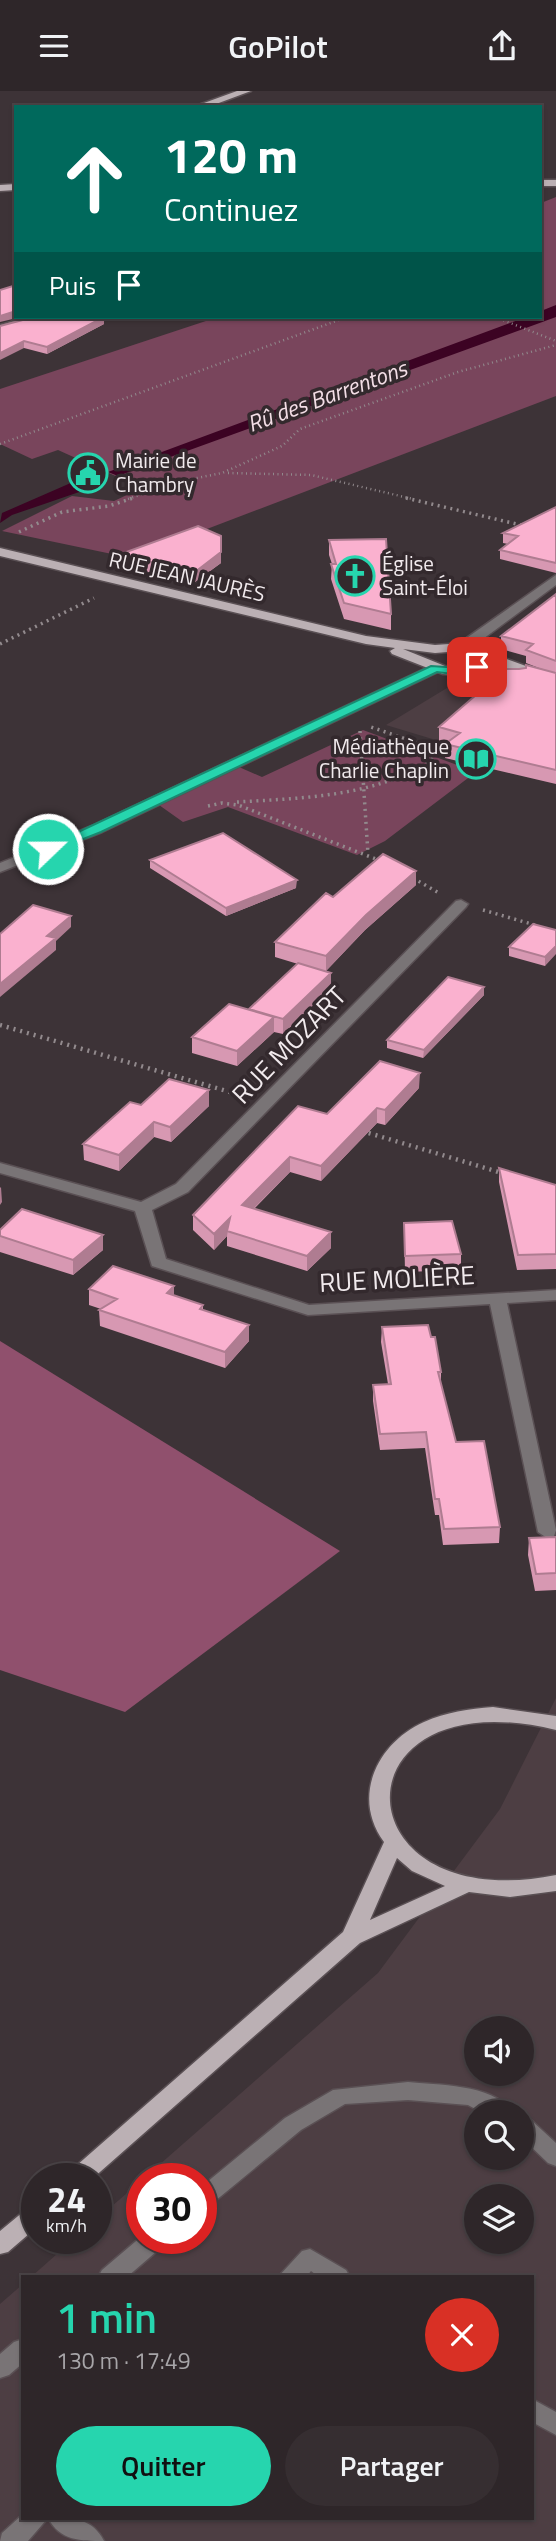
<!DOCTYPE html>
<html lang="fr">
<meta charset="utf-8">
<style>
:root{--surface:#2e2629;--page:#362e31;--text:#f1f3f6;--muted:#a7a5a8;--line:#494346;--accent:#26d5ae}
body{margin:0;font-family:"Titillium Web",sans-serif;background:var(--page);color:var(--text);height:100vh;display:flex;flex-direction:column;font-size:26px;white-space:nowrap}
*{box-sizing:border-box;margin:0}
p{font-size:23px;color:var(--muted)}
.icon{flex:none;width:38px;height:38px;fill:none;stroke:currentColor;stroke-width:2;stroke-linecap:round;stroke-linejoin:round}
.map{position:relative;flex:1;overflow:hidden}
.sheet{position:absolute;left:21px;top:2184px;width:513px;height:245px;display:flex;flex-direction:column;background:var(--surface);border-radius:0px;box-shadow:0 2px 5px #0004,0 0 0 2px var(--line)}
.sheet>*{flex:none}
.top-card{position:absolute;left:14px;top:14px;width:528px;height:214px;border-radius:0px;box-shadow:0 2px 5px #0004,0 0 0 2px var(--line);background:#00695c;color:#fff;overflow:hidden}
.fabs{position:absolute;left:464px;top:1925px;display:grid;gap:14px}
.fabs a{display:grid;place-items:center;width:70px;height:70px;border-radius:50%;background:var(--surface);box-shadow:0 2px 5px #0004,0 0 0 2px var(--line);font-size:35px}
.speed{position:absolute;left:21px;top:2072px;display:flex;gap:14px;font-size:35px;font-weight:700;text-align:center}
.speed>*{display:grid;place-content:center;width:91px;height:91px;border-radius:50%;background:var(--surface);box-shadow:0 2px 5px #0004,0 0 0 2px var(--line);line-height:1}
.speed small{font-size:18px;font-weight:400}
.speed .limit{border:10px solid #d22;background:#fff;color:#111}
.pin{position:absolute;display:grid;place-items:center;width:60px;height:60px;color:#fff;margin:-30px;border-radius:14px;box-shadow:0 4px 10px #0006}
.me{position:absolute;width:77px;margin:-38px;rotate:68deg;stroke-linejoin:round;filter:drop-shadow(0 0 5px #0008)}
.turn{display:flex;align-items:center;gap:24px;height:147px;padding:0 35px;font-size:32px}
.turn .icon{width:91px;height:91px;stroke-width:2.5}
.turn b{display:block;font-size:49px;line-height:60px}
.then{display:flex;align-items:center;height:66px;padding:0 35px;background:#0003;gap:14px;font-size:26px}
.round{display:grid;place-items:center;flex:none;width:74px;height:74px;border-radius:37px;background:var(--page)}
.headline{display:flex;align-items:center;justify-content:space-between;height:119px;padding:0 35px}
h1{font-size:42px;font-weight:600;line-height:52px;color:var(--accent)}
.button{display:flex;gap:14px;margin-top:auto;padding:14px 35px}
.button a{flex:1;height:80px;border-radius:42px;background:var(--accent);color:#111;font-size:28px;font-weight:600;line-height:80px;text-align:center}
.button a+a{background:var(--page);color:var(--text)}
header{display:flex;justify-content:space-between;align-items:center;height:91px;padding:0 35px;background:var(--surface);font-size:32px;font-weight:600}
.map>svg:first-child{display:block}
.built{fill:#4d3e43;fill-rule:evenodd}
.green{fill:#79455c}
.forest{fill:#90506d}
.water{fill:#3c0323}
.lines{fill:none;stroke-linecap:round;stroke-linejoin:round}
.minor-casing{stroke:#5a5054;stroke-width:3}
.major-casing{stroke:#5a5054;stroke-width:3}
.path-far2{stroke:#928a8d;stroke-width:2.5;stroke-dasharray:1 3.5;stroke-linecap:butt}
.path-far1{stroke:#928a8d;stroke-width:3.5;stroke-dasharray:2 4.5;stroke-linecap:butt}
.path{stroke:#928a8d;stroke-width:4.5;stroke-dasharray:2 5;stroke-linecap:butt}
.minor{fill:#797476;fill-rule:evenodd}
.major{fill:#bbb0b4;fill-rule:evenodd}
.wall{fill:#d798b2}
.shaded-wall{fill:#af7c91}
.building{fill:#fab1cf;stroke:#af7c91;stroke-width:2}
.route{fill:#26d5ae;stroke:#198a71;stroke-width:2}
.labels{text-anchor:middle;stroke-width:7;stroke-linejoin:round;paint-order:stroke}
.far-poi-label{font-size:21px;fill:#f1eaed;stroke:#33292d;text-anchor:start}
.far-street-label{font-size:21px;fill:#f1eaed;stroke:#33292d}
.far-water-label{font-size:23px;font-style:italic;fill:#f3dee6;stroke:#33292d}
.street-label{font-size:26px;fill:#f1eaed;stroke:#33292d}
</style>
<header><svg class="icon" aria-label="menu" viewBox="0 0 24 24"><path d="M4 6h16M4 12h16M4 18h16"/></svg>GoPilot<svg class="icon" aria-label="share" viewBox="0 0 24 24"><path d="M12 15V3M7 8l5-5 5 5M5 13v7h14v-7"/></svg></header>
<div class="map">
<svg width="556" height="2450" viewBox="0 0 556 2450">
<rect width="100%" height="100%" fill="#3d3337"/>
<path class="built" d="M487 589 556 606 502 669 386 634 447 597Z
M556 1607V2450H0V2213L23 2193V2427H532V2186H31L75 2147H96V2129L142 2089V2147H201V2088H143L378 1882 500 1718ZM476 1937H522V1983H476ZM476 2021H522V2067H476ZM476 2105H522V2151H476Z"/>
<path class="green" d="M556 106V305L131 467 2 440 72 405 114 410 142 397 58 359 32 368 0 353V298L218 226H541V112Z
M363 639 476 681 385 750 357 764 228 716 183 731 159 714 239 676 262 686Z"/>
<path class="forest" d="M0 1250 340 1460 125 1621 0 1579Z"/>
<path class="water" d="M556 214V226L118 385 108 381 526 226H541V220Z
M73 391 88 398 12 424 0 432 2 422Z"/>
<g class="lines">
<g class="minor-casing">
<path id="minor" d="M30 226H47L0 240V234Z
M556 484V494L468 559H458V553Z
M435 573 440 574V580L102 741 0 781V772L92 735Z
M461 809 468 813 466 816 188 1101 152 1119 166 1168 309 1214 556 1199V1209L507 1212 556 1439 554 1445 547 1447 538 1441 490 1213 308 1224 152 1175 135 1120 0 1082V1072L141 1111 176 1093 456 810Z
M408 1991C436 1994 496 1993 511 2021H481L468 2014 408 2009 345 2013 301 2039 209 2115 201 2118V2096L285 2027 333 1999Z
M522 2025 530 2028 556 2052V2075L548 2072 522 2047Z
M142 2145 168 2147 164 2154 127 2186H98L102 2179Z
M310 2158 346 2179 350 2186H319L311 2180 306 2186H278L302 2160Z
M23 2248V2272L9 2284 0 2287V2263L14 2251Z
M532 2308 556 2321V2344L532 2331Z
M23 2423V2427H48L28 2450H0L2 2442Z
M48 2427C71 2427 92 2426 104 2450 81 2450 60 2450 48 2427Z"/>
</g>
<g class="major-casing">
<path id="major" d="M237 0H251L208 16H193Z
M541 89H556V95H541Z
M16 93V99L0 100V94Z
M0 457 366 545 435 554 463 552 556 586V594L523 583V588L518 589 443 583 392 563 390 560 395 557 366 553 0 465ZM403 558 435 562 461 560 516 581 445 575Z
M493 1616 556 1625V1639C332 1584 337 1828 556 1784V1800L510 1806 469 1801 360 1852 92 2088H65L68 2082 343 1841 384 1751C351 1706 377 1652 424 1631 446 1621 469 1618 493 1616ZM397 1767 412 1780 445 1795 370 1829Z
M37 2113V2136L8 2161 0 2163V2140L29 2116Z"/>
</g>
<path class="path-far2" d="M495 226 556 250
M0 353 347 226
M228 382 311 384 413 408
M128 408 177 391 222 382 282 355 300 338 458 281 556 254"/>
<path class="path-far1" d="M406 407 525 435
M19 441 62 421 109 415 133 407
M0 553 94 507
M360 640 368 763
M237 711C302 707 382 706 436 665V660L432 657 368 635
M208 715 222 712 238 714 381 770
M413 787 439 802
M483 819 535 834"/>
<path class="path" d="M0 934 237 1003
M362 1040 502 1082"/>
<use href="#minor" class="minor"/>
<use href="#major" class="major"/>
</g>
<path class="wall" d="M104 233 47 263 24 257 0 235Z
M556 416V482L500 468V459L508 453 503 452V442Z
M221 445V472L195 491 118 475V464Z
M329 449 391 523V539L344 528 331 488 332 473 329 464Z
M556 503V693L445 667V653L447 652 439 650V636L544 579 526 572V565L501 558V545Z
M150 769 296 797 226 825 150 777Z
M416 794 365 839 326 880 331 897 283 943 274 941 237 975 192 962V946L249 918 298 873 275 866V851L333 806Z
M556 839 545 875 509 865V856Z
M484 896V904L423 967 387 957V949Z
M419 997 385 1034 377 1032 321 1090 290 1081 254 1118 331 1157 307 1180 227 1155V1145L214 1159 193 1139V1124L327 1023Z
M209 999V1015L171 1051 154 1046 119 1080 84 1069 83 1053 141 1014Z
M499 1077 556 1094V1178L517 1179 499 1091Z
M404 1132 461 1163V1179L405 1181Z
M0 1139 103 1159 73 1184 0 1161Z
M89 1198 174 1204 203 1214V1219L249 1250 225 1277 100 1235 99 1219 101 1218 89 1214Z
M382 1236 431 1246 441 1281V1292L456 1351 500 1436 499 1452 443 1454 439 1424H435L425 1357 380 1359 373 1310V1294L388 1293 381 1251Z
M556 1446V1499L535 1500 528 1464 529 1447Z"/>
<path class="shaded-wall" d="M16 220V226H21L0 231V225Z
M104 226V233L47 263V256Z
M24 250V257L0 269V262Z
M221 461V472L195 491V481Z
M416 780V794L365 839 326 880V865L366 824Z
M297 789 296 797 226 825V817Z
M71 825V836L56 850V859L0 906V893L47 845Z
M556 855V863L545 875V866Z
M331 882V897L283 943V928Z
M484 896V904L423 967 424 959Z
M274 926V941L237 975V960Z
M420 982 419 997 385 1034V1019Z
M209 999V1015L171 1051 170 1036Z
M377 1017V1032L321 1090V1075Z
M154 1031V1046L119 1080V1064Z
M290 1066V1081L242 1129V1114Z
M1 1096 2 1111 0 1114V1097Z
M230 1127 227 1145 214 1159V1143Z
M331 1141V1157L307 1180V1165Z
M103 1144V1159L73 1184V1169Z
M174 1195V1211L167 1202Z
M249 1234V1250L225 1277V1261Z"/>
<path class="building" d="M16 194V220L0 225V199Z
M34 226H104L47 256 24 250 0 262V235Z
M556 416V472L500 459 518 445 503 442Z
M198 435 221 445V461L195 481 118 464Z
M386 448 391 523 344 512 331 473H336L329 449Z
M556 503V570L526 559 533 553 501 545Z
M526 574 556 582V679L445 653 460 642 439 636 506 578H519L526 577Z
M223 742 297 789 226 817 150 769Z
M383 763 416 780 366 824 326 865 275 851 326 802 333 806Z
M33 814 71 825 47 845 56 847 0 893V843Z
M533 833 556 839V855L545 866 509 856Z
M298 872 331 882 283 928 249 918Z
M448 886 484 896 424 959 387 949Z
M229 913 274 926 237 960 192 946Z
M380 970 420 982 385 1019 377 1017 321 1075 290 1066 242 1114 331 1141 307 1165 227 1140 230 1127 214 1143 193 1124 298 1015 327 1023Z
M169 988 209 999 170 1036 154 1031 119 1064 83 1053 130 1011 141 1014Z
M499 1077 556 1094V1163L518 1164Z
M22 1118 103 1144 73 1169 0 1145V1139Z
M452 1130 461 1163 405 1165 404 1132Z
M113 1175 174 1195 167 1202 203 1214 200 1218 249 1234 225 1261 99 1219 117 1208 89 1198Z
M428 1234 431 1246H435L441 1281H438L456 1351 484 1350 500 1436 444 1438 439 1408H435L426 1341 380 1343 373 1294 391 1293 382 1236Z
M556 1446V1482L536 1483 529 1447Z"/>
<path class="route" d="M477 572 481 574V579L461 584 437 581 101 741 53 760 48 762 42 758 431 575 461 577Z"/>
<defs>
<g id="civic-ring" transform="scale(2.0125)"><circle r="9.5" fill="#33292d" stroke="#26d5ae" stroke-width="1.5"/><path d="M-.6-6.5H3V-4.5H.6V-3L4-1V1h2V6H-6V1h2V-1L-.6-3ZM-1.2 2.5V6h2.4V2.5Z" fill="#26d5ae"/></g>
<g id="church-ring" transform="scale(2.0125)"><circle r="9.5" fill="#33292d" stroke="#26d5ae" stroke-width="1.5"/><path d="M-1.2-6h2.4v3.5h3.3v2.4h-3.3V6h-2.4V-.1h-3.3v-2.4h3.3Z" fill="#26d5ae"/></g>
<g id="library-ring" transform="scale(2.0125)"><circle r="9.5" fill="#33292d" stroke="#26d5ae" stroke-width="1.5"/><path d="M-6-4Q-3-5.5-.7-3.5V5Q-3 3-6 4ZM6-4Q3-5.5 .7-3.5V5Q3 3 6 4Z" fill="#26d5ae"/></g>
</defs>
<g fill-rule="evenodd">
<use href="#civic-ring" x="88" y="382"/>
<use href="#church-ring" x="355" y="485"/>
<use href="#library-ring" x="476" y="668"/>
</g>
<g class="labels">
<g class="far-poi-label">
<text x="115" y="377">Mairie de<tspan x="115" dy="24">Chambry</tspan></text>
<text x="382" y="480">Église<tspan x="382" dy="24">Saint-Éloi</tspan></text>
<text x="449" y="663" text-anchor="end">Médiathèque<tspan x="449" dy="24">Charlie Chaplin</tspan></text>
</g>
<g class="far-street-label">
<text transform="translate(187 486) rotate(13)" y="7">RUE JEAN JAURÈS</text>
</g>
<g class="far-water-label">
<text transform="translate(327 305) rotate(-20)" y="8">Rû des Barrentons</text>
</g>
<g class="street-label">
<text transform="translate(289 954) rotate(-46)" y="9">RUE MOZART</text>
<text transform="translate(397 1188) rotate(-3)" y="9">RUE MOLIÈRE</text>
</g>
</g>
</svg>
<div class="fabs">
<a><svg class="icon" aria-label="sound" viewBox="0 0 24 24"><path d="M4 9h4l5-4v14l-5-4H4zM17 9q2 3 0 6"/></svg></a>
<a><svg class="icon" aria-label="search" viewBox="0 0 24 24"><circle cx="10" cy="10" r="6"/><path d="M15 15l6 6"/></svg></a>
<a><svg class="icon" aria-label="layers" viewBox="0 0 24 24"><path d="M12 4l9 5-9 5-9-5zM3 14l9 5 9-5"/></svg></a>
</div>
<div class="speed"><div>24<small>km/h</small></div><div class="limit">30</div></div>
<div class="pin" style="left:477px;top:576px;background:#d93025"><svg class="icon" aria-label="arrive" viewBox="0 0 24 24"><path d="M6 21V4h12l-3 4 3 4H6"/></svg></div>
<svg class="me" style="left:48px;top:758px" viewBox="-20 -20 40 40"><circle r="17" fill="#26d5ae" stroke="#fff" stroke-width="3"/><path d="M0-11L8 9 0 5-8 9z" fill="#fff"/></svg>
<div class="top-card">
<div class="turn"><svg class="icon" aria-label="ahead" viewBox="0 0 24 24"><path d="M12 20V5M6 11l6-6 6 6"/></svg><div><b>120 m</b>Continuez</div></div>
<div class="then">Puis<svg class="icon" aria-label="arrive" viewBox="0 0 24 24"><path d="M6 21V4h12l-3 4 3 4H6"/></svg></div>
</div>
<section class="sheet">
<div class="headline"><div><h1>1 min</h1><p>130 m · 17:49</p></div><a class="round" style="background:#d93025;color:#fff"><svg class="icon" aria-label="close" viewBox="0 0 24 24"><path d="M6 6l12 12M18 6L6 18"/></svg></a></div>
<div class="button"><a>Quitter</a><a>Partager</a></div>
</section>
</div>
